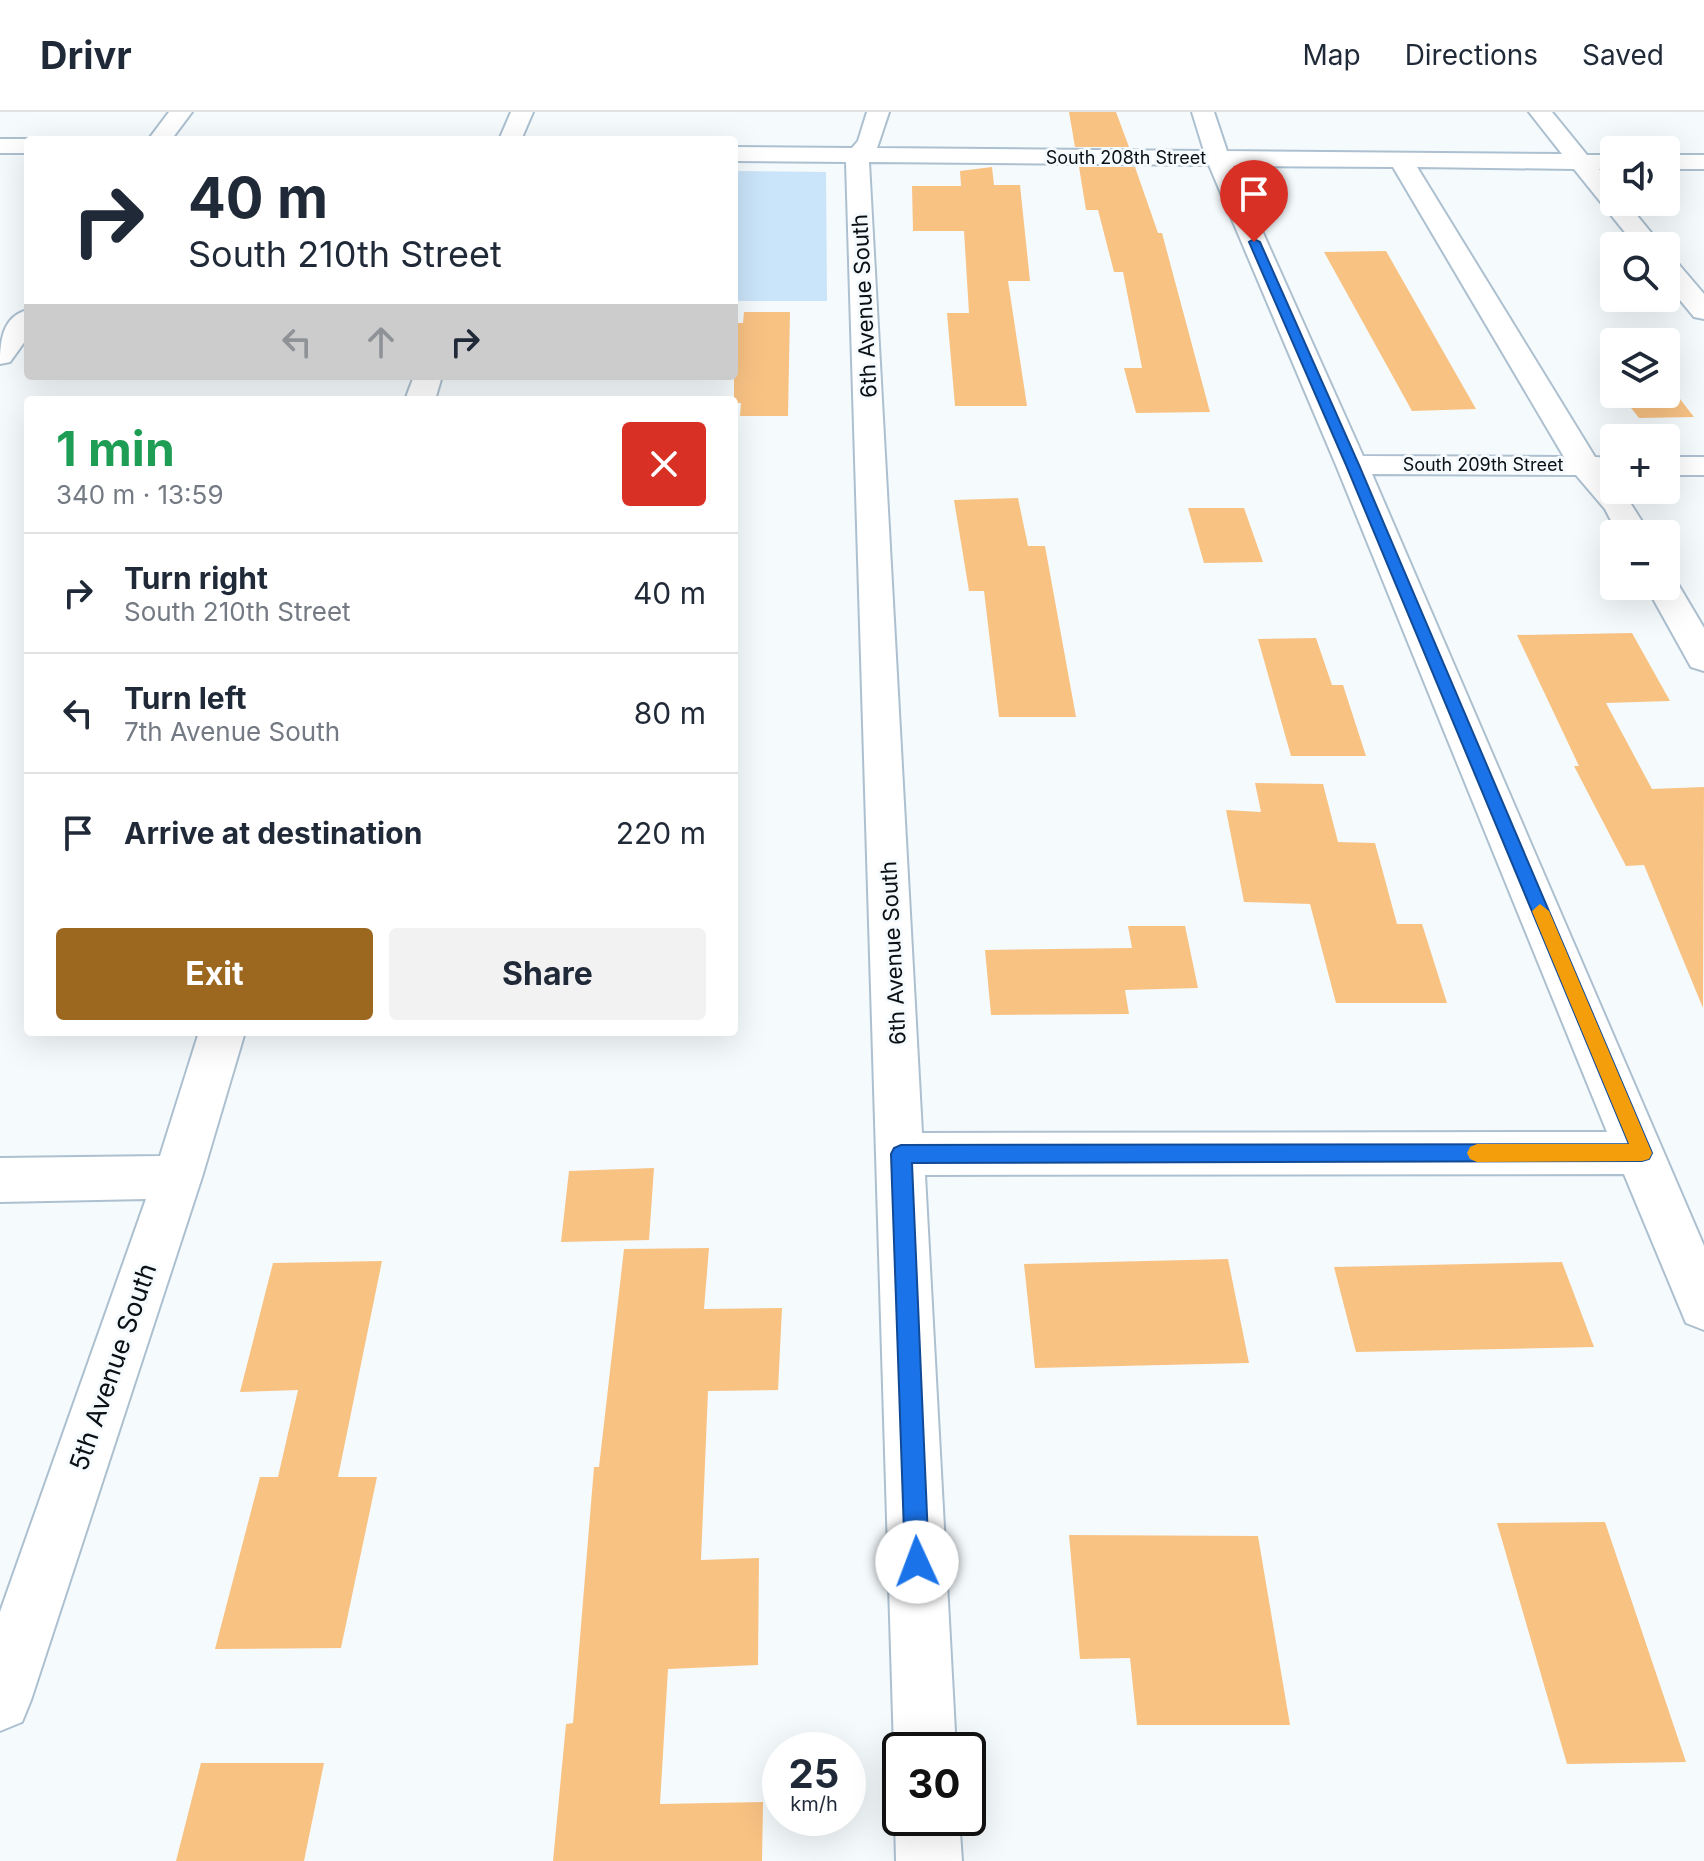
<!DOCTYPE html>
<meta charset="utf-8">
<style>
:root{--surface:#fff;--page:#f2f2f3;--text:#1f2937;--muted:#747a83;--line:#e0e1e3;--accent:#9c671f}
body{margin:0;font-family:Inter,sans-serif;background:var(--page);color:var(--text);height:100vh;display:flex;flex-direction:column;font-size:30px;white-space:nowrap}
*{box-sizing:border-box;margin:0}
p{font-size:26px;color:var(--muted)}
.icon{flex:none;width:44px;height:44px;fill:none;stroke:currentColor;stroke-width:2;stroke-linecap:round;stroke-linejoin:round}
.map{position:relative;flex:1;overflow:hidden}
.side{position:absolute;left:24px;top:284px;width:714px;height:640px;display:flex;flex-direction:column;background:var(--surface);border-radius:8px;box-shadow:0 8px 32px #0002}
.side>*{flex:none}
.banner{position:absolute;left:24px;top:24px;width:714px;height:244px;border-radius:8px;box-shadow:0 8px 32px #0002;background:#fff;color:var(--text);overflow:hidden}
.tools{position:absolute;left:1600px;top:24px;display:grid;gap:16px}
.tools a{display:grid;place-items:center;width:80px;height:80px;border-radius:8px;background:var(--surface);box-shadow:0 8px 32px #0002;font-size:40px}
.speed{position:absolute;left:762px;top:1620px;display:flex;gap:16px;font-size:40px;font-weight:700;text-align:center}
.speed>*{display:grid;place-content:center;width:104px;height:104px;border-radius:50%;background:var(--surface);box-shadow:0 8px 32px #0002;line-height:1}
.speed small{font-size:20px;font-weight:400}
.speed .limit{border:4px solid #111;border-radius:12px;background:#fff;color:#111}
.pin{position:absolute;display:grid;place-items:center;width:68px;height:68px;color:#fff;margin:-82px -34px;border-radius:50% 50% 50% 0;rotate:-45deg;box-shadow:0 0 8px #0007}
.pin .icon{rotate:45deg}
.me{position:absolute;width:88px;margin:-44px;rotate:358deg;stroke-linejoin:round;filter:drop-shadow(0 0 6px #0008)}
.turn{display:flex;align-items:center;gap:28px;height:168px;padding:0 32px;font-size:36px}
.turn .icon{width:104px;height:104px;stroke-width:2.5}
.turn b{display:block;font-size:56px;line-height:68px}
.lanes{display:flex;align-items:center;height:76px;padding:0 32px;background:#0003;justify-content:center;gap:40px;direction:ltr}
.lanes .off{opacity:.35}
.round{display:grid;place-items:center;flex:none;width:84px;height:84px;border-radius:8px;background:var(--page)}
.headline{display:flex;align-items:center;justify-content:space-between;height:136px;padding:0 32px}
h1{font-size:48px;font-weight:700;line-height:60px;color:#1e9e55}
.button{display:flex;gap:16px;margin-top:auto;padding:16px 32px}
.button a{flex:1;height:92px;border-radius:8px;background:var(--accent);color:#fff;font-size:32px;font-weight:700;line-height:92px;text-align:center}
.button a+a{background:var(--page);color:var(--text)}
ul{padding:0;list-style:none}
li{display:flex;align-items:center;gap:24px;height:120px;padding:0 32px;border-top:2px solid var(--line)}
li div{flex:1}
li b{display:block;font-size:30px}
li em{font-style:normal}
header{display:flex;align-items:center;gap:48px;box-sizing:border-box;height:112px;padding:0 40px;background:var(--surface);border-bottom:2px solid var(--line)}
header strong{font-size:38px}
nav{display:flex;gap:44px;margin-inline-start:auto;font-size:28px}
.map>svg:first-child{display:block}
.green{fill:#cae4f9}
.building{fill:#f8c283}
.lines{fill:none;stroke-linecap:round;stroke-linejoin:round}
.minor-casing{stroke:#acc0d0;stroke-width:4}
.minor{fill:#fff;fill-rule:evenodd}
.route{fill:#1a73e8;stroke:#114b97;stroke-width:2}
.slow{fill:#f59e0b}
.labels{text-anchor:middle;stroke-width:6;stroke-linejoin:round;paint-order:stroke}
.far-street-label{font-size:18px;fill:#091016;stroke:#f5fafd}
.street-label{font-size:22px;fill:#091016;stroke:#f5fafd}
.near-street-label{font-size:26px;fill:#091016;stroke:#f5fafd}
</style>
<header>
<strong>Drivr</strong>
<nav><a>Map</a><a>Directions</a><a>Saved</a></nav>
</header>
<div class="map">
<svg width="1704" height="1749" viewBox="0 0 1704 1749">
<rect width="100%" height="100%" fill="#f5fafd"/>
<path class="green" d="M734 59 826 60 827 189H734Z"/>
<path class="building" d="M1069 0H1116L1129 35H1075Z
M992 55 994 73H1020L1030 169H1008L1027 294H955L947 201H969L964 119H913L912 74H961L960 59Z
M1079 55H1135L1158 121H1162L1210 300 1136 301 1124 256H1142L1123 160H1114L1098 98H1086Z
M1386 139 1476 297 1412 299 1324 140Z
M744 200H790L788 304H740L741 291H734V211H743Z
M1666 269 1694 305 1639 306 1620 282H1666Z
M1018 386 1028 434H1045L1076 605H999L984 479H969L954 388Z
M1188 396H1244L1263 450 1204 451Z
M1632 521 1670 589 1606 591 1652 677 1704 675 1703 896 1644 753 1626 754 1574 654H1579L1517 523Z
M1316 526 1332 573H1343L1366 644H1291L1258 527Z
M1255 671 1323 672 1338 730 1375 731 1397 812H1422L1447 891H1336L1310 792 1244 790 1226 698 1261 700Z
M1128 814H1185L1198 876 1125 878 1129 902 991 903 985 838 1132 836Z
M654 1056 649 1128 561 1130 569 1059Z
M709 1136 704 1197 782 1196 778 1278 708 1279 701 1448 759 1446 758 1553 668 1557 660 1692 763 1690 762 1749H553L566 1612 573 1611 594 1355H599L624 1137Z
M1228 1147 1249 1251 1035 1256 1024 1152Z
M382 1149 338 1365H377L341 1536 215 1537 260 1365H278L298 1278 240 1280 273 1151Z
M1562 1150 1594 1235 1356 1240 1334 1155Z
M1605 1410 1686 1650 1567 1652 1497 1411Z
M1069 1423 1258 1424 1290 1613H1137L1130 1546 1080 1547Z
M201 1651H324L304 1749H176Z"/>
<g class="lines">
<g class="minor-casing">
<path id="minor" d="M169 0H192L171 28H148Z
M511 0H533L521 28H499Z
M867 0H889L877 36 1204 39 1192 0H1214L1227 39 1562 42 1529 0H1552L1587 43H1614V57H1599L1614 75V90H1626L1662 134H1636L1574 57 1417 55 1595 345 1614 346V362L1610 363 1614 368V378H1622L1650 422H1618L1605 397 1576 363 1372 362 1704 1134V1218L1686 1211 1624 1062 925 1063 956 1638H900V1654L894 1638 846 50 734 49V35L852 36 858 29ZM869 50 1209 53 1336 353 1607 1020 922 1021ZM1233 54 1393 55 1564 345 1363 344Z
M0 27H28L32 28H28V41H0Z
M1666 43H1704V57H1666Z
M1666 146 1675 148 1704 182V207L1694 205 1666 171Z
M28 198V225L10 250 0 252C0 230 2 204 28 198Z
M414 264H442L435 288H405Z
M1666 345H1704V363H1666Z
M1666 464 1675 467 1704 516V559L1691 555 1646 474H1666Z
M199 920H245L202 1065 31 1588 22 1610 0 1619V1500L146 1087 0 1090V1046L160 1044Z
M900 1693V1706H959L962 1749H896L895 1706Z"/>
</g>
<use href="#minor" class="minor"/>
</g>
<path class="route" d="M1254 127 1260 130 1359 353 1652 1041 1649 1047 1642 1049 912 1051 929 1450 926 1458 917 1462 909 1458 905 1450 891 1042 894 1036 901 1033 1629 1032 1346 353 1249 130Z"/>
<path class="slow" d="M1540 792 1549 799 1652 1041 1649 1047 1642 1049 1477 1050 1470 1047 1467 1041 1470 1035 1477 1032H1629L1532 799Z"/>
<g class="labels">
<g class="far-street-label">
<text x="1126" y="52">South 208th Street</text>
<text x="1483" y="359">South 209th Street</text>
</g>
<g class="street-label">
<text transform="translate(864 194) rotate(-93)" y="8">6th Avenue South</text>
<text transform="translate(893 841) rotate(-93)" y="8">6th Avenue South</text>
</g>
<g class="near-street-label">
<text transform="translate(113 1255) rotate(-71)" y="9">5th Avenue South</text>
</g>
</g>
</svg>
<div class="tools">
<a><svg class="icon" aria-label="sound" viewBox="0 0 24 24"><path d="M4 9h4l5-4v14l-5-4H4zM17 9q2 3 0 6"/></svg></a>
<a><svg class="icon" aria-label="search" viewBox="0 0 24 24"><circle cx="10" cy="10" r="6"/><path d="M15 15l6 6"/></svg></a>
<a><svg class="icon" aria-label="layers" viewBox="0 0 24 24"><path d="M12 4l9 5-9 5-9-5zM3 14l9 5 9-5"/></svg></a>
<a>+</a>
<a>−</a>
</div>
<div class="speed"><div>25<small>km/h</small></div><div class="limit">30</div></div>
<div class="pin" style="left:1254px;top:130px;background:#d93025"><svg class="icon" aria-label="arrive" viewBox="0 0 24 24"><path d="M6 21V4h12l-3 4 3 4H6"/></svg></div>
<svg class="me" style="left:917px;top:1450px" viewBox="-20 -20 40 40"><circle r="19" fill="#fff"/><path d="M0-13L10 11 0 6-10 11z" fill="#1a73e8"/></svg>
<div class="banner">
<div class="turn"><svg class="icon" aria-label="right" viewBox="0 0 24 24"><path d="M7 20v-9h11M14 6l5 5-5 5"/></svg><div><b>40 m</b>South 210th Street</div></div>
<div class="lanes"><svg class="icon off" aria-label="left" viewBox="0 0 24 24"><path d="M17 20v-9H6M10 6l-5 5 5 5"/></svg><svg class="icon off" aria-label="ahead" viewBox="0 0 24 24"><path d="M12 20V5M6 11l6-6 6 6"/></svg><svg class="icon" aria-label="right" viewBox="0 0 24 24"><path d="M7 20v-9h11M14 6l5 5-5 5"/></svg></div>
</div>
<section class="side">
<div class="headline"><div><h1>1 min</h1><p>340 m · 13:59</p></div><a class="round" style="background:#d93025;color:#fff"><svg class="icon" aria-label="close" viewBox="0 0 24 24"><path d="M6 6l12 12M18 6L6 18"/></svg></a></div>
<ul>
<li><svg class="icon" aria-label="right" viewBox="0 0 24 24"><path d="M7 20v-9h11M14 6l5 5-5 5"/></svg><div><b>Turn right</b><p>South 210th Street</p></div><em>40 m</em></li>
<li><svg class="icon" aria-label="left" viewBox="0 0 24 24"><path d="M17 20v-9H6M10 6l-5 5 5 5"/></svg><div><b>Turn left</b><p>7th Avenue South</p></div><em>80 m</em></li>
<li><svg class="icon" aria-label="arrive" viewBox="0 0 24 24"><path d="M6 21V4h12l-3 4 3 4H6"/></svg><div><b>Arrive at destination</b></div><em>220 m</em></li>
</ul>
<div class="button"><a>Exit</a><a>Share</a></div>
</section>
</div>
